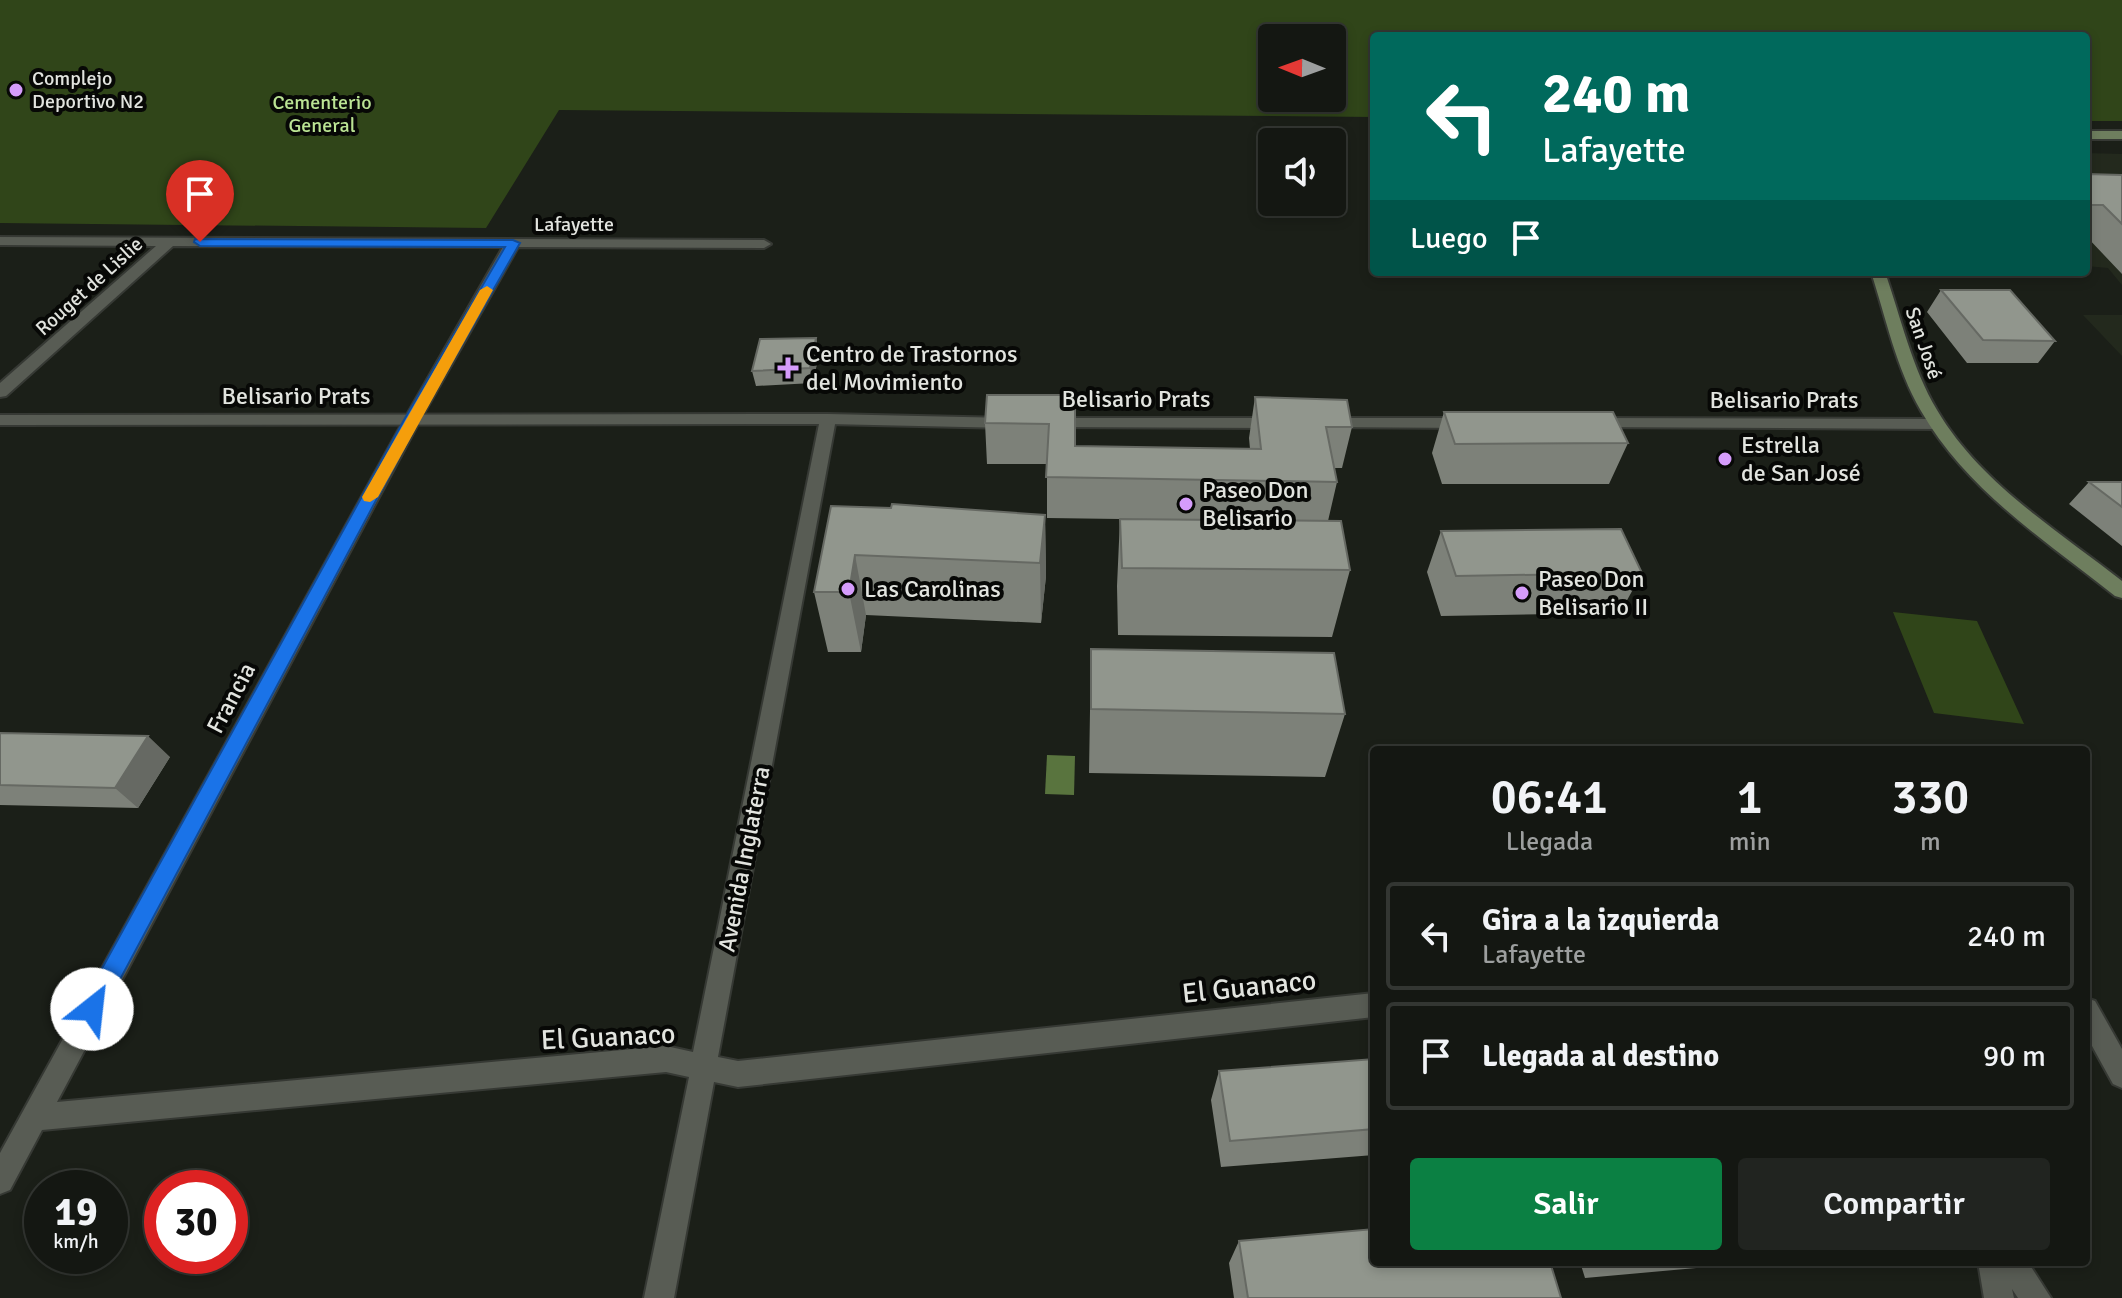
<!DOCTYPE html>
<html lang="es">
<meta charset="utf-8">
<style>
:root{--surface:#141712;--page:#212420;--text:#f1f3f6;--muted:#9d9f9f;--line:#333632;--accent:#0b8043}
body{margin:0;font-family:Signika,sans-serif;background:var(--page);color:var(--text);height:100vh;display:flex;flex-direction:column;font-size:30px;white-space:nowrap}
*{box-sizing:border-box;margin:0}
p{font-size:26px;color:var(--muted)}
.icon{flex:none;width:44px;height:44px;fill:none;stroke:currentColor;stroke-width:2;stroke-linecap:round;stroke-linejoin:round}
.map{position:relative;flex:1;overflow:hidden}
.details{position:absolute;left:1370px;top:746px;width:720px;height:520px;display:flex;flex-direction:column;background:var(--surface);border-radius:8px;box-shadow:0 4px 12px #0003,0 0 0 2px var(--line)}
.details>*{flex:none}
.banner{position:absolute;left:1370px;top:32px;width:720px;height:244px;border-radius:8px;box-shadow:0 4px 12px #0003,0 0 0 2px var(--line);background:#00695c;color:#fff;overflow:hidden}
.needle{width:52px;rotate:271deg}
.fabs{position:absolute;left:1258px;top:24px;display:grid;gap:16px}
.fabs a{display:grid;place-items:center;width:88px;height:88px;border-radius:8px;background:var(--surface);box-shadow:0 4px 12px #0003,0 0 0 2px var(--line);font-size:40px}
.speed{position:absolute;left:24px;top:1170px;display:flex;gap:16px;font-size:40px;font-weight:700;text-align:center}
.speed>*{display:grid;place-content:center;width:104px;height:104px;border-radius:50%;background:var(--surface);box-shadow:0 4px 12px #0003,0 0 0 2px var(--line);line-height:1}
.speed small{font-size:20px;font-weight:400}
.speed .limit{border:12px solid #d22;background:#fff;color:#111}
.pin{position:absolute;display:grid;place-items:center;width:68px;height:68px;color:#fff;margin:-82px -34px;border-radius:50% 50% 50% 0;rotate:-45deg;box-shadow:0 0 8px #0007}
.pin .icon{rotate:45deg}
.me{position:absolute;width:88px;margin:-44px;rotate:29deg;stroke-linejoin:round;filter:drop-shadow(0 0 6px #0008)}
.turn{display:flex;align-items:center;gap:28px;height:168px;padding:0 40px;font-size:36px}
.turn .icon{width:104px;height:104px;stroke-width:2.5}
.turn b{display:block;font-size:56px;line-height:68px}
.then{display:flex;align-items:center;height:76px;padding:0 40px;background:#0003;gap:16px;font-size:30px}
.eta{display:flex;justify-content:space-evenly;align-items:center;height:136px;text-align:center}
.eta b{font-size:48px;font-weight:600;line-height:56px}
.action{display:flex;gap:16px;margin-top:auto;padding:16px 40px}
.action a{flex:1;height:92px;border-radius:8px;background:var(--accent);color:#fff;font-size:32px;font-weight:600;line-height:92px;text-align:center}
.action a+a{background:var(--page);color:var(--text)}
ul{padding:0;list-style:none}
li{display:flex;align-items:center;gap:24px;height:108px;margin:0 16px 12px;padding:0 24px;border:4px solid var(--line);border-radius:8px}
li div{flex:1}
li b{display:block;font-size:30px}
li em{font-style:normal}
.map>svg:first-child{display:block}
.built{fill:#23291d}
.green{fill:#304519;fill-rule:evenodd}
.water{fill:#59743e}
.lines{fill:none;stroke-linecap:round;stroke-linejoin:round}
.minor-casing{stroke:#363934;stroke-width:4}
.tertiary-casing{stroke:#363934;stroke-width:4}
.secondary-casing{stroke:#363934;stroke-width:4}
.minor{fill:#585c54;fill-rule:evenodd}
.tertiary{fill:#585c54;fill-rule:evenodd}
.secondary{fill:#6e7e5e;fill-rule:evenodd}
.wall{fill:#7d8179}
.shaded-wall{fill:#666963}
.building{fill:#91968d;stroke:#666963;stroke-width:2}
.route{fill:#1a73e8;stroke:#114b97;stroke-width:2}
.slow{fill:#f59e0b}
.poi-dot{fill:#d59cfb;stroke:#070806;stroke-width:3}
.labels{text-anchor:middle;stroke-width:8;stroke-linejoin:round;paint-order:stroke}
.far-poi-label{font-size:20px;fill:#e2e4df;stroke:#070806;text-anchor:start}
.far-park-label{font-size:20px;fill:#bbe494;stroke:#070806}
.far-street-label{font-size:20px;fill:#e2e4df;stroke:#070806}
.poi-label{font-size:24px;fill:#e2e4df;stroke:#070806;text-anchor:start}
.street-label{font-size:24px;fill:#e2e4df;stroke:#070806}
.near-street-label{font-size:28px;fill:#e2e4df;stroke:#070806}
</style>
<div class="map">
<svg width="2122" height="1298" viewBox="0 0 2122 1298">
<rect width="100%" height="100%" fill="#1b1f18"/>
<path class="built" d="M2086 153 2122 154V285L2108 268 2086 266Z
M2083 315H2122V356Z"/>
<path class="green" d="M0 0H2122V121H2086V36H1374V117L559 110 486 228 0 223ZM1272 38H1332V98H1272Z
M1893 612 1977 621 2024 724 1934 713Z"/>
<path class="water" d="M1047 755 1075 756 1074 795 1045 794Z"/>
<g class="lines">
<g class="minor-casing">
<path id="minor" d="M0 237 764 240 771 244 764 248 518 247 420 420 57 1102 666 1046 693 1052 820 419 828 414 836 419 718 1057 738 1061 1374 993V1017L738 1087 714 1082 674 1298H644L689 1077 666 1072 42 1130 10 1190 0 1194V1153L404 420 503 247 173 246 6 396 0 397V383L156 246 0 245Z
M2086 998 2095 1001 2122 1049V1088L2113 1084 2086 1035Z
M1978 1262H2028L2051 1298H2018L2012 1289 2014 1298H1984Z"/>
</g>
<g class="tertiary-casing">
<path id="tertiary" d="M828 414 1009 418 1017 423 1009 428 828 424 0 425V415Z
M1049 418H1277L1285 423 1277 428 1043 427 1041 423 1043 419Z
M1325 418H1469L1477 423 1469 428 1319 427 1317 423 1319 419Z
M1593 418 1937 419 1945 424 1937 429 1587 427 1585 423 1587 419Z"/>
</g>
<g class="secondary-casing">
<path id="secondary" d="M2086 131H2122V139H2086Z
M1871 272H1885C1901 318 1912 368 1937 410 1980 483 2057 530 2122 581V598L2115 596C2046 541 1966 490 1921 411 1896 368 1886 318 1871 272Z"/>
</g>
<use href="#minor" class="minor"/>
<use href="#tertiary" class="tertiary"/>
<use href="#secondary" class="secondary"/>
</g>
<path class="wall" d="M2086 174 2122 175V274L2086 236Z
M1941 290 2055 341 2038 363H1967L1927 312Z
M816 338 819 353 813 383 756 386 752 371Z
M1075 395V446L1250 449 1249 438 1255 397 1352 427 1342 468H1334L1337 482 1328 521 1350 570 1332 637 1118 635 1117 586 1120 519 1047 518V464H987L985 423Z
M1444 412 1628 443 1609 484H1442L1432 453Z
M2089 482H2122V546L2069 504Z
M831 506 1045 515 1046 576 1041 623 866 615 861 652H828L814 592Z
M1441 531 1642 573 1620 613 1441 616 1427 572Z
M1091 649 1345 714 1325 777 1089 773Z
M0 733 170 757 138 808 0 805Z
M1374 1059V1155L1221 1167 1211 1100 1219 1071Z
M1239 1241 1561 1298H1234L1229 1263Z
M1580 1262H1763L1585 1278Z"/>
<path class="shaded-wall" d="M816 338 819 353 813 383 810 368Z
M1045 515 1046 576 1041 623 1040 563Z
M855 555 866 615 861 652 849 592Z
M148 736 170 757 138 808 115 788Z"/>
<path class="building" d="M2086 174 2122 175V224L2103 205H2086Z
M1941 290H2010L2055 341 1983 340Z
M816 338 810 368 752 371 760 339Z
M987 395H1075V446L1261 449 1255 397 1347 400 1352 427H1326L1337 482 1046 477 1049 424 985 423Z
M1444 412H1613L1628 443 1455 444Z
M2089 482H2122V507Z
M892 504 1045 515 1040 563 855 555 849 592H814L831 506 891 508Z
M1120 519 1341 521 1350 570 1122 568Z
M1621 529 1642 573 1456 576 1441 531Z
M1091 649 1334 653 1345 714 1091 709Z
M0 733 148 736 115 788 0 785Z
M1374 1059V1129L1230 1141 1219 1071Z
M1374 1229V1262H1550L1561 1298H1248L1239 1241Z"/>
<path class="route" d="M195 239 513 240 520 243 419 420 100 1017 92 1020 84 1017 81 1009 84 1001 404 420 505 247 200 246 194 242Z"/>
<path class="slow" d="M487 286 493 290 378 497 370 502 364 501 362 497 480 290Z"/>
<g class="poi-dot">
<circle cx="16" cy="90" r="8"/>
<path d="M784 356h8v8h8v8h-8v8h-8v-8h-8v-8h8z"/>
<circle cx="1725" cy="459" r="8"/>
<circle cx="1186" cy="504" r="8"/>
<circle cx="848" cy="589" r="8"/>
<circle cx="1522" cy="593" r="8"/>
</g>
<g class="labels">
<g class="far-poi-label">
<text x="32" y="85">Complejo<tspan x="32" dy="23">Deportivo N2</tspan></text>
</g>
<g class="far-park-label">
<text x="322" y="109">Cementerio<tspan x="322" dy="23">General</tspan></text>
</g>
<g class="far-street-label">
<text x="574" y="231">Lafayette</text>
<text transform="translate(89 286) rotate(-42)" y="7">Rouget de Lislie</text>
<text transform="translate(1924 343) rotate(71)" y="7">San José</text>
</g>
<g class="poi-label">
<text x="806" y="362">Centro de Trastornos<tspan x="806" dy="28">del Movimiento</tspan></text>
<text x="1741" y="453">Estrella<tspan x="1741" dy="28">de San José</tspan></text>
<text x="1202" y="498">Paseo Don<tspan x="1202" dy="28">Belisario</tspan></text>
<text x="1538" y="587">Paseo Don<tspan x="1538" dy="28">Belisario II</tspan></text>
<text x="864" y="597">Las Carolinas</text>
</g>
<g class="street-label">
<text x="296" y="404">Belisario Prats</text>
<text x="1136" y="407">Belisario Prats</text>
<text x="1784" y="408">Belisario Prats</text>
<text transform="translate(231 698) rotate(-62)" y="8">Francia</text>
<text transform="translate(744 859) rotate(-79)" y="8">Avenida Inglaterra</text>
</g>
<g class="near-street-label">
<text transform="translate(1249 986) rotate(-6)" y="10">El Guanaco</text>
<text transform="translate(608 1036) rotate(-3)" y="10">El Guanaco</text>
</g>
</g>
</svg>
<div class="fabs">
<a><svg class="needle" viewBox="-14 -14 28 28"><path d="M0-13l5 13h-10z" fill="#e53935"/><path d="M0 13l5-13h-10z" fill="#9d9f9f"/></svg></a>
<a><svg class="icon" aria-label="sound" viewBox="0 0 24 24"><path d="M4 9h4l5-4v14l-5-4H4zM17 9q2 3 0 6"/></svg></a>
</div>
<div class="speed"><div>19<small>km/h</small></div><div class="limit">30</div></div>
<div class="pin" style="left:200px;top:242px;background:#d93025"><svg class="icon" aria-label="arrive" viewBox="0 0 24 24"><path d="M6 21V4h12l-3 4 3 4H6"/></svg></div>
<svg class="me" style="left:92px;top:1009px" viewBox="-20 -20 40 40"><circle r="19" fill="#fff"/><path d="M0-13L10 11 0 6-10 11z" fill="#1a73e8"/></svg>
<div class="banner">
<div class="turn"><svg class="icon" aria-label="left" viewBox="0 0 24 24"><path d="M17 20v-9H6M10 6l-5 5 5 5"/></svg><div><b>240 m</b>Lafayette</div></div>
<div class="then">Luego<svg class="icon" aria-label="arrive" viewBox="0 0 24 24"><path d="M6 21V4h12l-3 4 3 4H6"/></svg></div>
</div>
<section class="details">
<div class="eta">
<div><b>06:41</b><p>Llegada</p></div>
<div><b>1</b><p>min</p></div>
<div><b>330</b><p>m</p></div>
</div>
<ul>
<li><svg class="icon" aria-label="left" viewBox="0 0 24 24"><path d="M17 20v-9H6M10 6l-5 5 5 5"/></svg><div><b>Gira a la izquierda</b><p>Lafayette</p></div><em>240 m</em></li>
<li><svg class="icon" aria-label="arrive" viewBox="0 0 24 24"><path d="M6 21V4h12l-3 4 3 4H6"/></svg><div><b>Llegada al destino</b></div><em>90 m</em></li>
</ul>
<div class="action"><a>Salir</a><a>Compartir</a></div>
</section>
</div>
